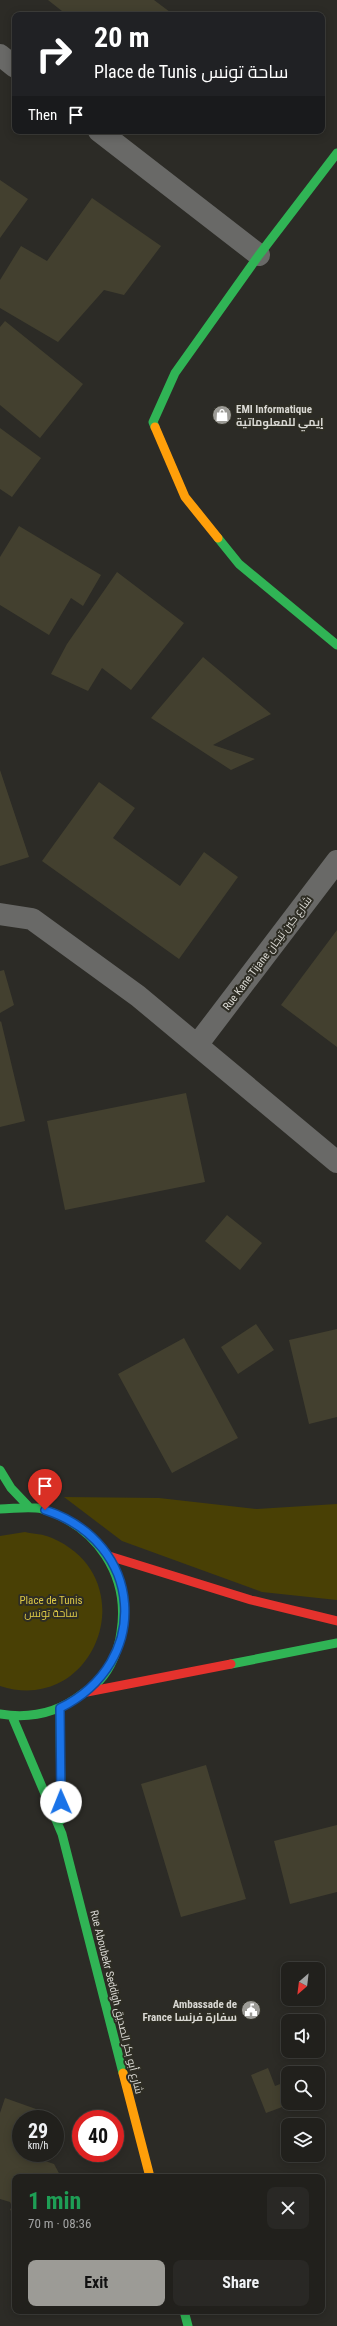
<!DOCTYPE html>
<meta charset="utf-8">
<style>
:root{--surface:#21201c;--page:#292825;--text:#f1f3f6;--muted:#a2a3a3;--line:#3e3e3b;--accent:#9c9b96}
body{margin:0;font-family:"Roboto Condensed",Cairo,sans-serif;background:var(--page);color:var(--text);height:100vh;display:flex;flex-direction:column;font-size:15px;white-space:nowrap}
*{box-sizing:border-box;margin:0}
p{font-size:13px;color:var(--muted)}
.icon{flex:none;width:22px;height:22px;fill:none;stroke:currentColor;stroke-width:2;stroke-linecap:round;stroke-linejoin:round}
.map{position:relative;flex:1;overflow:hidden}
.drawer{position:absolute;left:12px;top:2174px;width:313px;height:140px;display:flex;flex-direction:column;background:var(--surface);border-radius:8px;box-shadow:0 2px 10px #0003,0 0 0 1px var(--line)}
.drawer>*{flex:none}
.top-card{position:absolute;left:12px;top:12px;width:313px;height:122px;border-radius:8px;box-shadow:0 2px 10px #0003,0 0 0 1px var(--line);background:#202124;color:#fff;overflow:hidden}
.needle{width:26px;rotate:208deg}
.controls{position:absolute;left:281px;top:1962px;display:grid;gap:8px}
.controls a{display:grid;place-items:center;width:44px;height:44px;border-radius:8px;background:var(--surface);box-shadow:0 2px 10px #0003,0 0 0 1px var(--line);font-size:20px}
.speed{position:absolute;left:12px;top:2110px;display:flex;gap:8px;font-size:20px;font-weight:700;text-align:center}
.speed>*{display:grid;place-content:center;width:52px;height:52px;border-radius:50%;background:var(--surface);box-shadow:0 2px 10px #0003,0 0 0 1px var(--line);line-height:1}
.speed small{font-size:10px;font-weight:400}
.speed .limit{border:6px solid #d22;background:#fff;color:#111}
.pin{position:absolute;display:grid;place-items:center;width:34px;height:34px;color:#fff;margin:-41px -17px;border-radius:50% 50% 50% 0;rotate:-45deg;box-shadow:0 0 4px #0007}
.pin .icon{rotate:45deg}
.me{position:absolute;width:44px;margin:-22px;rotate:359deg;stroke-linejoin:round;filter:drop-shadow(0 0 3px #0008)}
.turn{display:flex;align-items:center;gap:14px;height:84px;padding:0 16px;font-size:18px}
.turn .icon{width:52px;height:52px;stroke-width:2.5}
.turn b{display:block;font-size:28px;line-height:34px}
.then{display:flex;align-items:center;height:38px;padding:0 16px;background:#0003;gap:8px;font-size:15px}
.round{display:grid;place-items:center;flex:none;width:42px;height:42px;border-radius:8px;background:var(--page)}
.overview{display:flex;align-items:center;justify-content:space-between;height:68px;padding:0 16px}
h1{font-size:24px;font-weight:700;line-height:30px;color:#1e9e55}
.action{display:flex;gap:8px;margin-top:auto;padding:8px 16px}
.action a{flex:1;height:46px;border-radius:8px;background:var(--accent);color:#111;font-size:16px;font-weight:700;line-height:46px;text-align:center}
.action a+a{background:var(--page);color:var(--text)}
.map>svg:first-child{display:block}
.park{fill:#494005}
.building{fill:#43402f}
.lines{fill:none;stroke-linecap:round;stroke-linejoin:round}
.street{stroke:#696967;stroke-width:22}
.fast{stroke:#30b455;stroke-width:9}
.slow{stroke:#ff9f0a;stroke-width:9}
.jam{stroke:#e5322d;stroke-width:9}
.route-casing{stroke:#114b97;stroke-width:10}
.route{stroke:#1a73e8;stroke-width:7}
.labels{text-anchor:middle;stroke-width:4;stroke-linejoin:round;paint-order:stroke}
.poi-label{font-size:11px;font-weight:bold;fill:#d9d8d3;stroke:#2e2d24;text-anchor:start}
.street-label{font-size:11px;fill:#d9d8d3;stroke:#2e2d24}
.park-label{font-size:11px;fill:#dbc746;stroke:#2e2d24}
</style>
<div class="map">
<svg width="337" height="2326" viewBox="0 0 337 2326">
<rect width="100%" height="100%" fill="#2c2b26"/>
<path class="park" d="M64 1497 159 1498 257 1509 337 1504V1600L262 1592 122 1541Z
M25 1532C33 1534 44 1534 52 1538 147 1579 95 1717 0 1686V1536Z"/>
<path class="building" d="M48 0H154L174 15H67Z
M0 180 28 199 0 238Z
M92 198 161 246 124 295 104 290 58 342 0 308V280L21 246 47 261Z
M5 321 83 384 40 438 0 405V327Z
M0 428 41 458 12 497 0 489Z
M19 526 101 575 83 606 71 598 49 635 0 605V557Z
M117 572 184 623 131 690 102 668 88 691 51 674 67 644Z
M203 657 271 714 213 745 255 759 231 770 151 718Z
M0 770 29 857 0 866Z
M99 782 135 808 113 838 180 886 204 852 238 877 179 959 42 861Z
M337 930V1047L281 1005Z
M4 970 14 1005 0 1013V971Z
M1 1021 25 1121 0 1127V1022Z
M186 1093 205 1182 65 1210 47 1121Z
M227 1215 262 1243 240 1270 205 1241Z
M256 1324 274 1350 238 1374 221 1347Z
M337 1329V1417L309 1424 289 1340Z
M184 1338 238 1438 172 1473 118 1374Z
M206 1765 246 1899 181 1917 141 1784Z
M337 1825V1892L290 1904 274 1841Z
M268 2068 275 2086 288 2081V2103H293L266 2113 251 2075Z
M5 2098 36 2109 33 2119H21V2153L54 2164 61 2177H15V2213L10 2210 12 2206 10 2202 0 2199V2113Z"/>
<g class="lines">
<path class="street" d="M0 55 15 67
M99 131 259 255
M0 914 32 919 138 996 337 1162
M197 1045 337 861"/>
<path class="fast" d="M155 427 153 422 175 373 259 255 337 153
M218 538 239 564 337 645
M0 1470 11 1488 29 1507
M0 1509C13 1509 30 1506 42 1509 97 1526 130 1575 121 1632 119 1648 111 1669 99 1681 94 1686 88 1690 82 1694 58 1713 31 1719 0 1714
M231 1664 337 1643
M60 1708 61 1820
M12 1716 62 1834 123 2073
M184 2311 188 2326"/>
<path class="slow" d="M155 427 185 497 218 538
M123 2073 150 2177"/>
<path class="jam" d="M109 1556 251 1600 337 1621
M87 1692 231 1664"/>
</g>
<g class="lines">
<g class="route-casing">
<path id="route" d="M45 1510C144 1542 153 1662 60 1708L61 1802"/>
</g>
<use href="#route" class="route"/>
</g>
<defs>
<g id="shop-disc" transform="scale(1)"><circle r="9.5" fill="#9c9b96" stroke="#2e2d24"/><path d="M-5-2.5h2.3a2.7 3.5 0 0 1 5.4 0H5L5.5 6h-11ZM-1.5-2.5h3a1.5 2.3 0 0 0-3 0Z" fill="#fff"/></g>
<g id="civic-disc" transform="scale(1)"><circle r="9.5" fill="#9c9b96" stroke="#2e2d24"/><path d="M-.6-6.5H3V-4.5H.6V-3L4-1V1h2V6H-6V1h2V-1L-.6-3ZM-1.2 2.5V6h2.4V2.5Z" fill="#fff"/></g>
</defs>
<g fill-rule="evenodd">
<use href="#shop-disc" x="222" y="415"/>
<use href="#civic-disc" x="251" y="2010"/>
</g>
<g class="labels">
<g class="poi-label">
<text x="236" y="413">EMI Informatique<tspan x="236" dy="13">إيمي للمعلوماتية</tspan></text>
<text x="237" y="2008" text-anchor="end">Ambassade de<tspan x="237" dy="13">France سفارة فرنسا</tspan></text>
</g>
<g class="street-label">
<text transform="translate(267 953) rotate(-53)" y="4">Rue Kane Tijane شارع كين تيجان</text>
<text transform="translate(117 2002) rotate(76)" y="4">Rue Aboubekr Seddigh شارع أبو بكر الصديق</text>
</g>
<g class="park-label">
<text x="51" y="1604">Place de Tunis<tspan x="51" dy="13">ساحة تونس</tspan></text>
</g>
</g>
</svg>
<div class="controls">
<a><svg class="needle" viewBox="-14 -14 28 28"><path d="M0-13l5 13h-10z" fill="#e53935"/><path d="M0 13l5-13h-10z" fill="#a2a3a3"/></svg></a>
<a><svg class="icon" aria-label="sound" viewBox="0 0 24 24"><path d="M4 9h4l5-4v14l-5-4H4zM17 9q2 3 0 6"/></svg></a>
<a><svg class="icon" aria-label="search" viewBox="0 0 24 24"><circle cx="10" cy="10" r="6"/><path d="M15 15l6 6"/></svg></a>
<a><svg class="icon" aria-label="layers" viewBox="0 0 24 24"><path d="M12 4l9 5-9 5-9-5zM3 14l9 5 9-5"/></svg></a>
</div>
<div class="speed"><div>29<small>km/h</small></div><div class="limit">40</div></div>
<div class="pin" style="left:45px;top:1510px;background:#d93025"><svg class="icon" aria-label="arrive" viewBox="0 0 24 24"><path d="M6 21V4h12l-3 4 3 4H6"/></svg></div>
<svg class="me" style="left:61px;top:1802px" viewBox="-20 -20 40 40"><circle r="19" fill="#fff"/><path d="M0-13L10 11 0 6-10 11z" fill="#1a73e8"/></svg>
<div class="top-card">
<div class="turn"><svg class="icon" aria-label="right" viewBox="0 0 24 24"><path d="M7 20v-9h11M14 6l5 5-5 5"/></svg><div><b>20 m</b>Place de Tunis ساحة تونس</div></div>
<div class="then">Then<svg class="icon" aria-label="arrive" viewBox="0 0 24 24"><path d="M6 21V4h12l-3 4 3 4H6"/></svg></div>
</div>
<section class="drawer">
<div class="overview"><div><h1>1 min</h1><p>70 m · 08:36</p></div><a class="round"><svg class="icon" aria-label="close" viewBox="0 0 24 24"><path d="M6 6l12 12M18 6L6 18"/></svg></a></div>
<div class="action"><a>Exit</a><a>Share</a></div>
</section>
</div>
